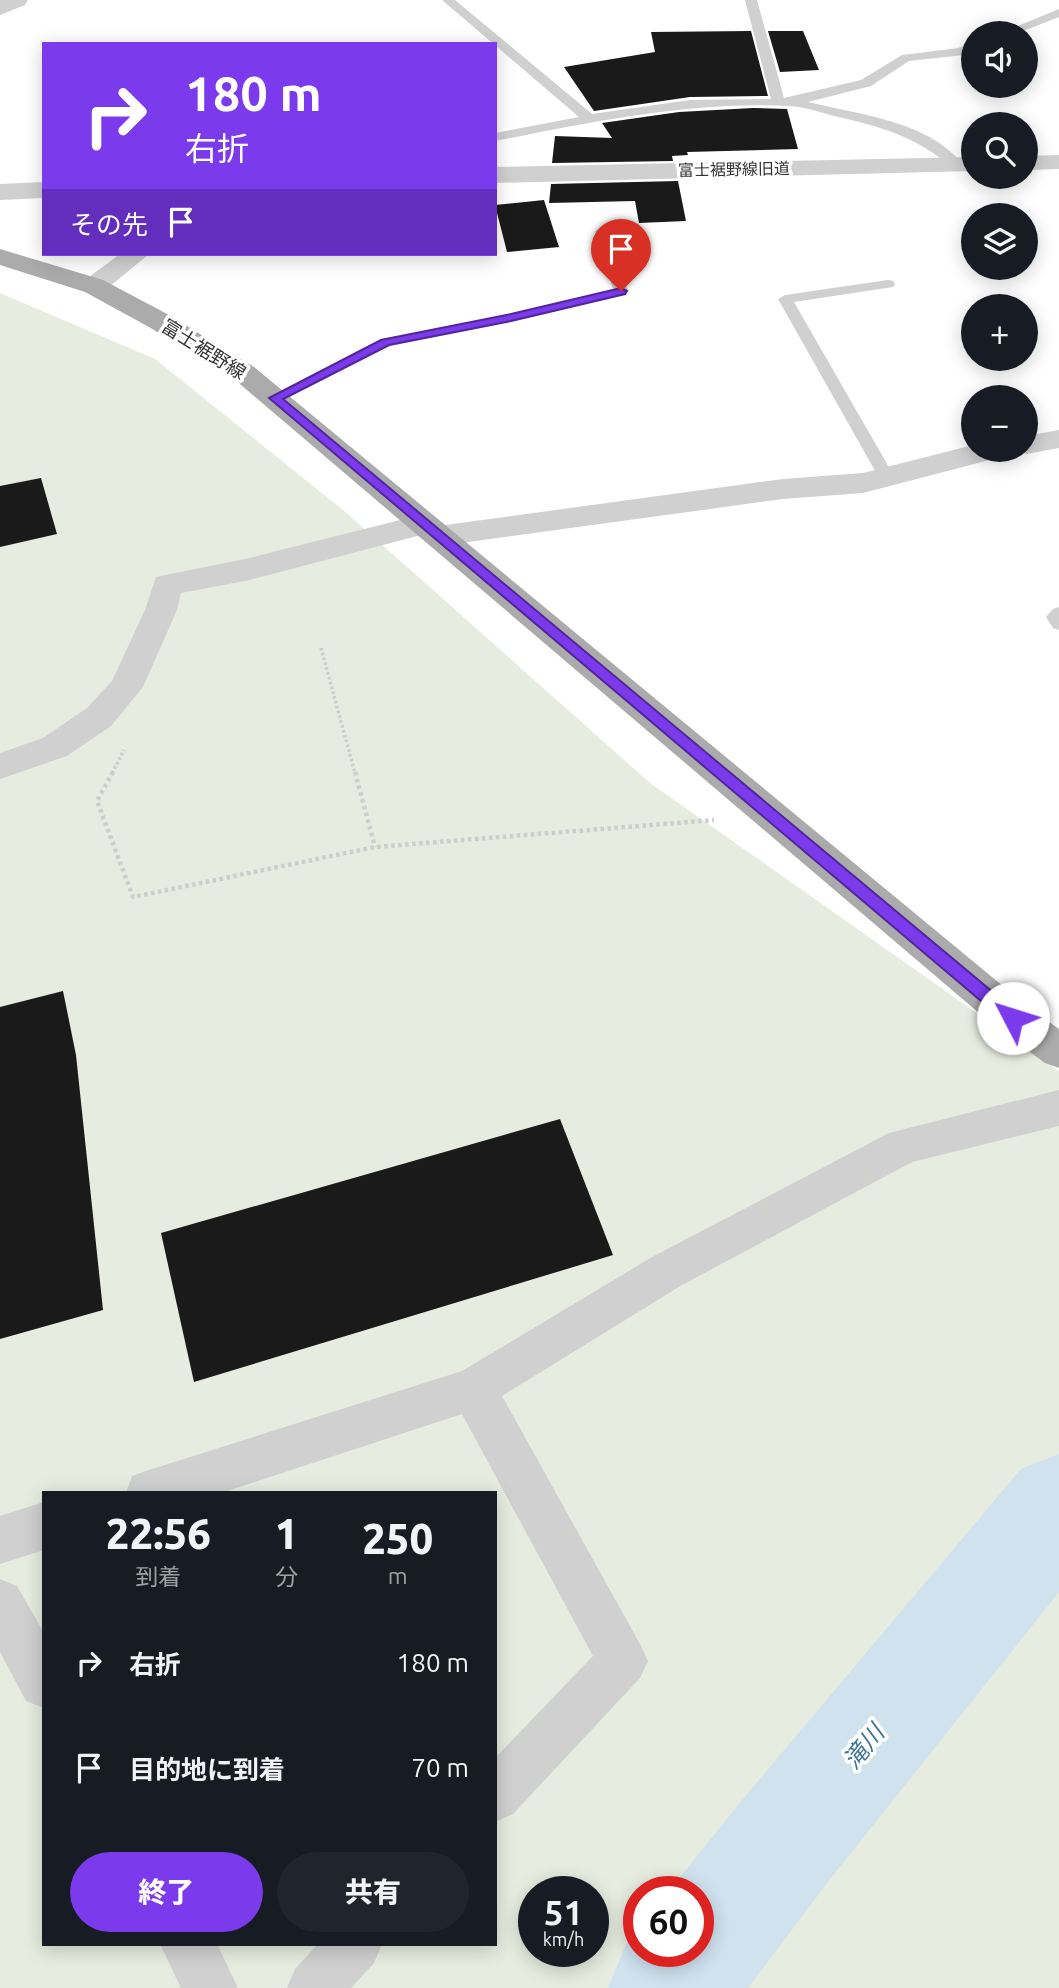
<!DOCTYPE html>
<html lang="ja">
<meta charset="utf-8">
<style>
:root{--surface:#171b24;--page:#20242c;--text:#f1f3f6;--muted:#9ea1a6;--accent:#7c3aed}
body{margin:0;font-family:Ubuntu,"Noto Sans JP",sans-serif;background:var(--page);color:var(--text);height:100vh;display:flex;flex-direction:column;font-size:26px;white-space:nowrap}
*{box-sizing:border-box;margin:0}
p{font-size:23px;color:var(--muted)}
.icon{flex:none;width:38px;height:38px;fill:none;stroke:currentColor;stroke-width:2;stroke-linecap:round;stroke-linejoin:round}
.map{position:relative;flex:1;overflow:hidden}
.sheet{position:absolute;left:42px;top:1491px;width:455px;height:455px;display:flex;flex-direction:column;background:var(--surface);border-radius:0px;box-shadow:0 4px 18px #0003}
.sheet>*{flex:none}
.guide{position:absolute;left:42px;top:42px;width:455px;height:214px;border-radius:0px;box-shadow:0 4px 18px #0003;background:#7c3aed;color:#fff;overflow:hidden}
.tools{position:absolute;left:961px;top:21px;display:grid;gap:14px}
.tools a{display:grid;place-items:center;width:77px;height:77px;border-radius:50%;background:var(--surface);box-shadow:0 4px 18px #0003;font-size:35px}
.speed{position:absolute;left:518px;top:1876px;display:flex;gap:14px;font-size:35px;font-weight:700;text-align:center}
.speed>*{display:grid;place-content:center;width:91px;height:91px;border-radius:50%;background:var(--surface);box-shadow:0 4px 18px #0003;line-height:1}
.speed small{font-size:18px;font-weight:400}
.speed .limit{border:10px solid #d22;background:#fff;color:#111}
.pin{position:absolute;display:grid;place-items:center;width:60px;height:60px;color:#fff;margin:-72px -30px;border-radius:50% 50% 50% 0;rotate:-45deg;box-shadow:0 0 7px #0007}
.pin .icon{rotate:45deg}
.me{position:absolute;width:77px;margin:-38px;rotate:310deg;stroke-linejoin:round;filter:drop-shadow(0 0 5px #0008)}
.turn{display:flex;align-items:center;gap:24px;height:147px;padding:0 28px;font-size:32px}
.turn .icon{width:91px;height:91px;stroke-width:2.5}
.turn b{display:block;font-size:49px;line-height:60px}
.then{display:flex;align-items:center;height:66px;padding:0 28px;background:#0003;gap:14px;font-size:26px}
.eta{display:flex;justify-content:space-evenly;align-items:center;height:119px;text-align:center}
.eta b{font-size:42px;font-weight:800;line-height:49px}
.button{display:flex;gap:14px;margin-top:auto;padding:14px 28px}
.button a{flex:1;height:80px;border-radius:42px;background:var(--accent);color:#fff;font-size:28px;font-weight:800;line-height:80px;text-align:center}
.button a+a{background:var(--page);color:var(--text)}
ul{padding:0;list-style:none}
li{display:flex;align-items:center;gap:21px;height:105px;padding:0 28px}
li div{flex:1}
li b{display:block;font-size:26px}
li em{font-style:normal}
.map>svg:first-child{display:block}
.green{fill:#e6ecdf;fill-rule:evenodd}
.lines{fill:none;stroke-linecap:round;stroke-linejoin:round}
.river{fill:#cfe2ee;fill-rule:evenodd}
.building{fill:#1a1a1a}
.path-far1{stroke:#cdcdcd;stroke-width:3.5;stroke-dasharray:2.5 2.5;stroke-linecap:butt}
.path{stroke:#cdcdcd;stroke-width:4.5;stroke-dasharray:3.5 3.5;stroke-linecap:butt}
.service{fill:#d0d0d0;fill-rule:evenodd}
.minor{fill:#d0d0d0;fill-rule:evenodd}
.tertiary{fill:#d0d0d0;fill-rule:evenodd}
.primary{fill:#ababab;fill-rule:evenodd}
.route{fill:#7c3aed;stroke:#51269a;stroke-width:2}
.labels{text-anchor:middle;stroke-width:7;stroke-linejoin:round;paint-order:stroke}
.far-street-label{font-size:16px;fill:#333;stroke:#fff}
.street-label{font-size:19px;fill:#333;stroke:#fff}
.near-water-label{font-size:24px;font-style:italic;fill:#3f7597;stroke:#fff}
</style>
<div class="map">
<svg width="1059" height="1988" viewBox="0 0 1059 1988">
<rect width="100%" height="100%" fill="#fff"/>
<path class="green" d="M0 293 155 359 343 510 650 783 1059 1071V1988H647L682 1951H698V1934L785 1841 819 1792 698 1925V1892H639V1951H675L642 1988H0ZM44 1493H495V1944H44ZM534 1892H593V1951H534Z"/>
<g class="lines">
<path class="river" d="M1059 1454V1592L827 1883 748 1988H608L626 1944 639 1928V1951H698V1892H668L743 1799 1021 1469Z"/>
</g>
<path class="building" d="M751 31 768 96 690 97 594 111 564 67 655 52 651 32Z
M768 31H803L819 70 780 72Z
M753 108 787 109 798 149 687 152 688 155 672 156 673 161 552 163 555 136 612 138 602 123 679 112Z
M678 181 686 221 639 223 635 201 549 203 551 184Z
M544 200 559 247 507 252 495 205Z
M41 478 57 534 0 547V486Z
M63 991 76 1055 103 1310 0 1339V1007Z
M560 1119 613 1255 194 1382 161 1233Z"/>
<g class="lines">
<path class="path-far1" d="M321 648 355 773
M112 773 124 750"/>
<path class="path" d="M113 772 97 801 133 897 375 847 714 820
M355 772 375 847"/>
<path class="service" d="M442 0H455L592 114 690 100 771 99 745 0H757L784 98 861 80 902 55 958 48 973 43V51L964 55 909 61 871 86 808 102C860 115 926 120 963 164L961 167H951C921 140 886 128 847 119 828 115 808 107 790 106 690 101 592 122 495 141V133L579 117Z
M1059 9V17L1018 33H1001Z
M602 227 609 231 628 291 626 294 511 322 390 346 281 401 275 403 267 398 381 339 511 314 613 289 595 231Z
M888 280 893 281 895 284 893 287 794 302 894 476 886 481 878 476 778 299 785 295Z
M1059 607V630L1053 628 1046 617 1053 609Z"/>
<path class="minor" d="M0 0H28L25 5 0 15Z
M1059 430V448L1026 454 1014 450H1026V436Z
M973 445V450H1006L1001 457 863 493 783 499 439 546 428 543 425 534 245 581 181 593 177 610 143 687 111 726 67 756 0 779V753L43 738 87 708 112 681 145 610 156 577 245 559 424 514 435 517 438 526 783 479 863 473Z
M1059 1090V1126L912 1162 682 1285 502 1396 640 1644 648 1661 640 1678 513 1814 495 1822V1758L593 1656 462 1414 221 1493H126L132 1476 149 1470 462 1371 652 1257 889 1133Z
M44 1502V1550L0 1564V1516Z
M0 1579 17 1586 44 1633V1708L26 1701 0 1652Z
M160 1944H217L238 1988H181Z
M318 1944H382L374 1963 351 1988H287L295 1969Z"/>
<path class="tertiary" d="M1059 155V169L1026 170V156Z
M973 157V171L495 183V167Z
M44 182V198L0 200V184Z
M120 254H149L103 292 94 294 85 292 81 286 85 280Z"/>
<path class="primary" d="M0 249 103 280 169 315 254 367 1027 1006 1059 1029V1068L1045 1063 999 1030 234 379 149 327 85 292 0 265Z"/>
</g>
<path class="route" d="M621 288 627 291 625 294 511 321 389 345 283 399 1019 1014 1021 1018 1019 1023H1007L269 398 381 340 511 314Z"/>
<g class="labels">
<g class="far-street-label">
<text transform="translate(734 169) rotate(-1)" y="6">富士裾野線旧道</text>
</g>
<g class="street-label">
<text transform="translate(204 349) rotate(32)" y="7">富士裾野線</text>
</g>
<g class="near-water-label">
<text transform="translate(864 1747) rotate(-51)" y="8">滝川</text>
</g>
</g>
</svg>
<div class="tools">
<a><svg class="icon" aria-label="sound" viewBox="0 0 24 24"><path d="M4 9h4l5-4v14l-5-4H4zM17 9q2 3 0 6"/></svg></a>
<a><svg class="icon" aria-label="search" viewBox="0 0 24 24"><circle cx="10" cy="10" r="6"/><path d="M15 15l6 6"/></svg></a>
<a><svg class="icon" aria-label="layers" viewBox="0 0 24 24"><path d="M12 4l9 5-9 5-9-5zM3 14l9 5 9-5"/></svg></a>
<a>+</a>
<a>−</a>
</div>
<div class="speed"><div>51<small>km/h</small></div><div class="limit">60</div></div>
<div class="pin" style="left:621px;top:291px;background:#d93025"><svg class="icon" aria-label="arrive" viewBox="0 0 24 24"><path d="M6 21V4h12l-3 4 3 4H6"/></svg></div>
<svg class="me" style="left:1013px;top:1018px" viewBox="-20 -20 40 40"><circle r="19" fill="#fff"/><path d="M0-13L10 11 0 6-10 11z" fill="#7c3aed"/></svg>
<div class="guide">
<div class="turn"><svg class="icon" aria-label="right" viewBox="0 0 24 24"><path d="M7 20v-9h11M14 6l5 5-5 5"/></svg><div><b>180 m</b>右折</div></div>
<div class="then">その先<svg class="icon" aria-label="arrive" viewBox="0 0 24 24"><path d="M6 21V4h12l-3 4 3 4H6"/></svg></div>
</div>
<section class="sheet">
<div class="eta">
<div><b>22:56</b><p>到着</p></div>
<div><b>1</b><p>分</p></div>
<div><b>250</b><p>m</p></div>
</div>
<ul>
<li><svg class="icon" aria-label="right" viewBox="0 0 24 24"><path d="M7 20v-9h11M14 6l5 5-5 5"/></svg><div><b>右折</b></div><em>180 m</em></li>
<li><svg class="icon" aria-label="arrive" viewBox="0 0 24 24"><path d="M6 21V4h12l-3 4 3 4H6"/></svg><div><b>目的地に到着</b></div><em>70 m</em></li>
</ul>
<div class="button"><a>終了</a><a>共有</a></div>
</section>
</div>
